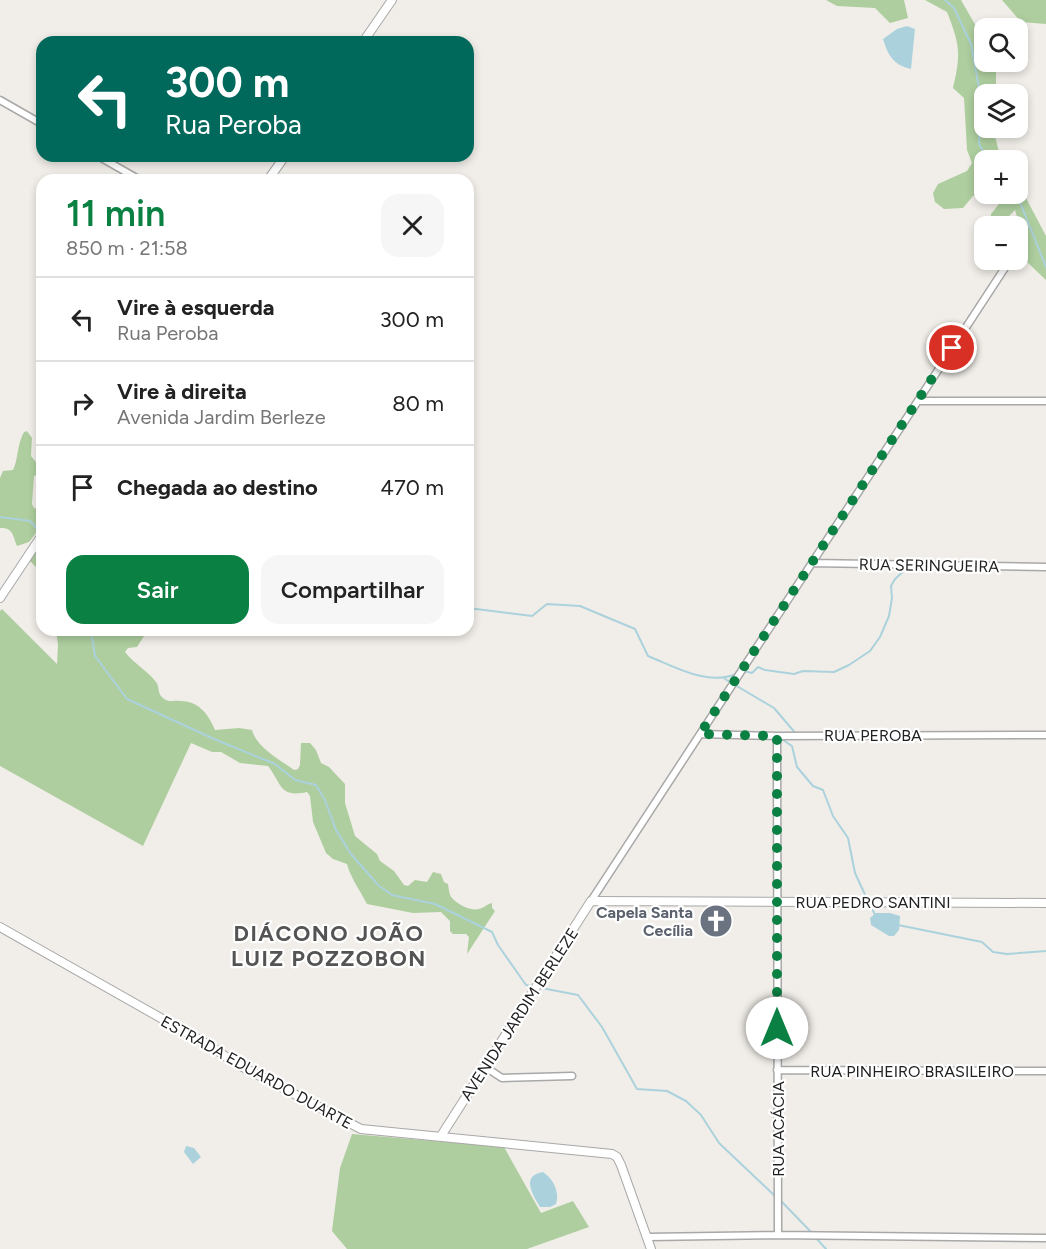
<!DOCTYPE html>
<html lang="pt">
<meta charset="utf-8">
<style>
:root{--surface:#fff;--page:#f6f6f6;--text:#222;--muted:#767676;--line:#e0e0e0;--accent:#0b8043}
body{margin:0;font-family:Figtree,sans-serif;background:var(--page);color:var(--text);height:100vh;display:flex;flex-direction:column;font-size:22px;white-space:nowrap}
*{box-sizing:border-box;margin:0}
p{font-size:20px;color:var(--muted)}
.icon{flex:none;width:33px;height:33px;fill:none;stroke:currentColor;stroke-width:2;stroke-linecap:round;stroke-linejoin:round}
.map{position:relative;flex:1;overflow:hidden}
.drawer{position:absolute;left:36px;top:174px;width:438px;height:462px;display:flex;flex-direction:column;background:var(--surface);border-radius:18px;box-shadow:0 3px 9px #0003}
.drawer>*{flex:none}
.guide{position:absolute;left:36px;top:36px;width:438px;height:126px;border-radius:18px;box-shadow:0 3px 9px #0003;background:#00695c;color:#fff;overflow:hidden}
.tools{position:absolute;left:974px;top:18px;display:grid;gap:12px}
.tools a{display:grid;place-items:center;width:54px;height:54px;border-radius:12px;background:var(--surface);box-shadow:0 3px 9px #0003;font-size:30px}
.pin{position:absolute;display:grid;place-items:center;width:51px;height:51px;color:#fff;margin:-26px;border:3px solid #fff;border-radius:50%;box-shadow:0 2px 6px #0007}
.me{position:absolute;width:66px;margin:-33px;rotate:0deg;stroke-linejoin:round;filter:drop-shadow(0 0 4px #0008)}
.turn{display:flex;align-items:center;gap:21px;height:126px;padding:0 30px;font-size:27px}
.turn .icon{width:78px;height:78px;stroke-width:2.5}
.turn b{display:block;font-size:42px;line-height:51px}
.round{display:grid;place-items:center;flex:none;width:63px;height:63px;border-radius:18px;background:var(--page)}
.overview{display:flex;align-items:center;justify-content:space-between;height:102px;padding:0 30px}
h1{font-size:36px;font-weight:600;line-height:45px;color:var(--accent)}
.primary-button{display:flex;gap:12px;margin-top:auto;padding:12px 30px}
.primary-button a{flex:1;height:69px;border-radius:18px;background:var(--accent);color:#fff;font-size:24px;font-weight:600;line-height:69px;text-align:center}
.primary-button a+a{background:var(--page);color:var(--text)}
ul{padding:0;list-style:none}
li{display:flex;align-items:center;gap:18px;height:84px;padding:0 30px;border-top:2px solid var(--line)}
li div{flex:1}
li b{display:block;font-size:22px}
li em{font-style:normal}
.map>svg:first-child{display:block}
.forest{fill:#aece9f}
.water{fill:#abd2dc}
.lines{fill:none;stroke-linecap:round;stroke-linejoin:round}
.stream{stroke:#abd2dc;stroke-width:2}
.minor-casing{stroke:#a8a8a8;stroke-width:9}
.tertiary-casing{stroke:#a8a8a8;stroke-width:10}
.minor{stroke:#fff;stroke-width:6}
.tertiary{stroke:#fff;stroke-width:8}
.route{stroke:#0b8043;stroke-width:10;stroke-dasharray:0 18}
.labels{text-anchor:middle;stroke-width:4.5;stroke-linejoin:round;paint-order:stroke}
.street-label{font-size:16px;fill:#212121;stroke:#fff}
.worship-label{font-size:16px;font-weight:bold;fill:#5b616d;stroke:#fff;text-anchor:end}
.district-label{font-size:22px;font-weight:bold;letter-spacing:1.5px;fill:#545454;stroke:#fff}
</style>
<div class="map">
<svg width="1046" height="1249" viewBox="0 0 1046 1249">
<rect width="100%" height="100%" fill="#f1eee9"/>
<path class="forest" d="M826 0H904L908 18 890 23 875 8 837 6Z
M925 0H961L984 40V62H993L996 68V94H984V128H993L1001 160H984V190L973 196 963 208 944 209 935 202 933 193 938 184 967 171 972 163 967 150 964 98 953 88C961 54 960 45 947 12Z
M1002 0H1046V24L1021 22Z
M1017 180 1028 185 1026 198 1046 236V280L1027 262C1027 250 1028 238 1017 231V226H1015L1017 217 1015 210 1003 222H991V214L1006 195 1002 194H1017Z
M27 431 32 438 31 456 36 462 42 464 41 473 34 476 32 504 34 508 42 510V525L29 542 17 546C13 536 13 527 0 528V478L3 471 13 470C18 461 17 444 24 432Z
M42 543V568L36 567 30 561Z
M2 609 57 664 58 645 56 630H141L144 636 137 647 128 648 125 652C134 664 147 670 156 682 160 687 157 694 163 698 168 703 175 700 181 701 199 701 209 715 215 730L239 728 252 730C257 748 279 759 294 770L298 769 300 765 301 743H310L316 750 321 763 329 767 345 784V803L355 836 377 854 380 861 394 871 404 885 408 886 415 880 427 882 433 872 441 874 444 882 448 884C449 889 449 895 452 898 458 905 471 911 479 909 484 908 487 904 492 903V908L495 911 467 954 469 937 466 934H453L450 931V921L441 912 413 913 367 904C360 890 351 879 347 864L333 859 326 853 313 822 310 796 307 792C279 798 282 784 268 766L240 763 221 752H212L191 743 143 846 0 766V611Z
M352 1134 504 1147 541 1213 573 1201 589 1227 527 1249H347L332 1231 340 1168Z"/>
<path class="water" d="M907 26 915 29 911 69C893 65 888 55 883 39L897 29Z
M876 913H890L900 916 899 930 894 936H889L871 925 870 918Z
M186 1146 194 1148 201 1157 193 1164 184 1152Z
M543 1172C553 1179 560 1191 556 1204L550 1207H540C533 1195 520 1176 543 1172Z"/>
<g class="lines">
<path class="stream" d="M945 0 954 8 971 44 982 104 979 144 988 160
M1012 194 1019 200 1046 267
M0 517 30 521 40 532
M468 608 532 616 547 604 580 606 635 629 648 656C676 667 707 686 736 674
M91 630 95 656 127 699 214 739 275 764 295 780 316 785 325 800 336 830 351 854 378 885 392 895 435 904 492 932 498 945 526 985 578 995 602 1027 637 1089 667 1091 686 1101 701 1115 719 1143 776 1197
M744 671 752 673 758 667 765 670 794 674 803 671 834 672 849 665 870 651 880 637 889 616 892 598 891 586 895 579 907 568
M725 679 774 708 797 735
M785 738 783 740 792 746 797 767 813 786 823 790 833 816 848 838 855 873 867 899
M870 904 875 915
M898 925 982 942 993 952 1007 954 1046 951
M781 1201 812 1233
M816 1238 826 1249"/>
<g class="minor-casing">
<path id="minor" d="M0 100 42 124
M98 156 140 180
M1017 248 1021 242
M918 401H1046
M812 563 1046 567
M701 734 777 736 1046 735
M777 736 778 1235
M591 901 1010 260
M485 1067 502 1078 572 1076
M777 1070 1046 1071
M648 1237 778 1235 1046 1238"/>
</g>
<g class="tertiary-casing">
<path id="tertiary" d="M363 42 392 0
M268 180 285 156
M0 598 42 535
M0 927 212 1047 235 1063 361 1129 612 1154 617 1157 621 1165 651 1249
M441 1136 591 901 1046 903"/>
</g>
<use href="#minor" class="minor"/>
<use href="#tertiary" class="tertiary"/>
</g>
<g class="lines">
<path class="route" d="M777 1028V736L700 734 952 348"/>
</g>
<defs>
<g id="church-disc" transform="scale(1.725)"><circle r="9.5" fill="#6b7280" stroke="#fff"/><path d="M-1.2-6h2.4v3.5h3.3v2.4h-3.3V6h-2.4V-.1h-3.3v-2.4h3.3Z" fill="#fff"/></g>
</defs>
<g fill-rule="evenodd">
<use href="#church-disc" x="716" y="921"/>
</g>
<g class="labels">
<g class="street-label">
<text transform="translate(929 565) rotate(1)" y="6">RUA SERINGUEIRA</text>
<text x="873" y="741">RUA PEROBA</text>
<text x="873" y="908">RUA PEDRO SANTINI</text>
<text transform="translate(519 1014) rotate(-57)" y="6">AVENIDA JARDIM BERLEZE</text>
<text x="912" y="1077">RUA PINHEIRO BRASILEIRO</text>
<text transform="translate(257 1072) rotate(29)" y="6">ESTRADA EDUARDO DUARTE</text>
<text transform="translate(778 1129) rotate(-90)" y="6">RUA ACÁCIA</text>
</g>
<g class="worship-label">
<text x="693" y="918">Capela Santa<tspan x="693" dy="18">Cecília</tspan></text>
</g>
<g class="district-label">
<text x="329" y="941">DIÁCONO JOÃO<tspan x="329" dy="25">LUIZ POZZOBON</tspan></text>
</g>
</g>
</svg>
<div class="tools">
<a><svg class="icon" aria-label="search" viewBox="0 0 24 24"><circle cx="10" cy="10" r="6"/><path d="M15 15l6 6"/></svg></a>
<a><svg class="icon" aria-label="layers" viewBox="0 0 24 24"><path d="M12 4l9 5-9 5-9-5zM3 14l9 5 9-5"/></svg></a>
<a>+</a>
<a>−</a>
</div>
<div class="pin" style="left:952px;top:348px;background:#d93025"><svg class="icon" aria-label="arrive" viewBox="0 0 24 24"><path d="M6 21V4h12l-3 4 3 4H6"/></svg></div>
<svg class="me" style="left:777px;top:1028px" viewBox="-20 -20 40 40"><circle r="19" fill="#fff"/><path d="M0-13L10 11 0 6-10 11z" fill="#0b8043"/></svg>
<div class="guide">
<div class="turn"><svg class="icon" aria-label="left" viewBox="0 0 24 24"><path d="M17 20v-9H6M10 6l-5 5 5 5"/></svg><div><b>300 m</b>Rua Peroba</div></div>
</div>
<section class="drawer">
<div class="overview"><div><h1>11 min</h1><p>850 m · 21:58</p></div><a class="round"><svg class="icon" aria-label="close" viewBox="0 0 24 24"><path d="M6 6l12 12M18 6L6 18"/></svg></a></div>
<ul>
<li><svg class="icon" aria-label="left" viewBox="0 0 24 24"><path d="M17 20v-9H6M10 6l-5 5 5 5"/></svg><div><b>Vire à esquerda</b><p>Rua Peroba</p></div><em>300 m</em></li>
<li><svg class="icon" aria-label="right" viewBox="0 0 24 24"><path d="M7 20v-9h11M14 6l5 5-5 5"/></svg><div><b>Vire à direita</b><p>Avenida Jardim Berleze</p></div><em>80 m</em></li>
<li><svg class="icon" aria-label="arrive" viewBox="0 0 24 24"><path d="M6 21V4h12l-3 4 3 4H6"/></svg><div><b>Chegada ao destino</b></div><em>470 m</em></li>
</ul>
<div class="primary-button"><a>Sair</a><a>Compartilhar</a></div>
</section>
</div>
